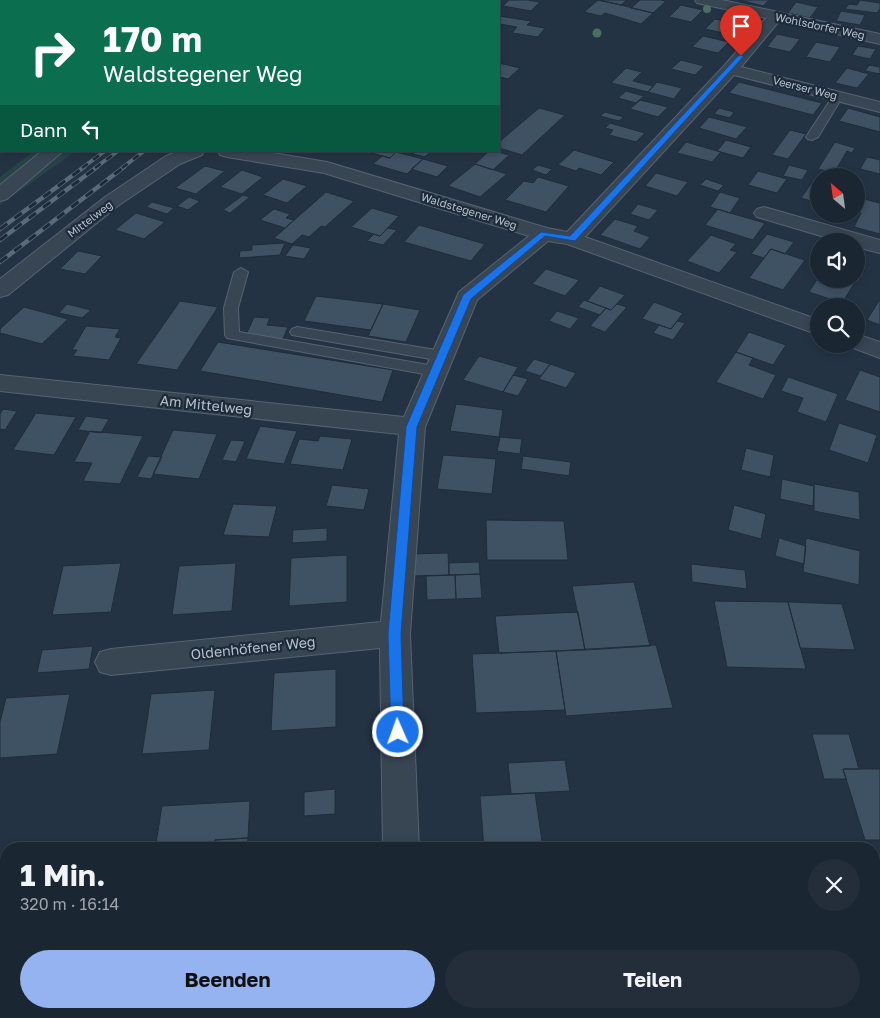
<!DOCTYPE html>
<html lang="de">
<meta charset="utf-8">
<style>
:root{--surface:#1b2633;--page:#242e3b;--text:#f1f3f6;--muted:#a0a5ac;--line:#39434e;--accent:#95b2f1}
body{margin:0;font-family:"Golos Text",sans-serif;background:var(--page);color:var(--text);height:100vh;display:flex;flex-direction:column;font-size:19px;white-space:nowrap}
*{box-sizing:border-box;margin:0}
p{font-size:16px;color:var(--muted)}
.icon{flex:none;width:28px;height:28px;fill:none;stroke:currentColor;stroke-width:2;stroke-linecap:round;stroke-linejoin:round}
.map{position:relative;flex:1;overflow:hidden}
.details{position:absolute;left:0px;top:842px;width:880px;height:176px;display:flex;flex-direction:column;background:var(--surface);border-radius:20px 20px 0 0;box-shadow:0 2px 8px #0003,0 0 0 1px var(--line)}
.details>*{flex:none}
.hud{position:absolute;left:0px;top:0px;width:500px;height:152px;box-shadow:0 2px 8px #0003,0 0 0 1px var(--line);background:#0b6e4f;color:#fff;overflow:hidden}
.needle{width:32px;rotate:331deg}
.controls{position:absolute;left:810px;top:168px;display:grid;gap:10px}
.controls a{display:grid;place-items:center;width:55px;height:55px;border-radius:50%;background:var(--surface);box-shadow:0 2px 8px #0003,0 0 0 1px var(--line);font-size:25px}
.pin{position:absolute;display:grid;place-items:center;width:42px;height:42px;color:#fff;margin:-51px -21px;border-radius:50% 50% 50% 0;rotate:-45deg;box-shadow:0 0 5px #0007}
.pin .icon{rotate:45deg}
.me{position:absolute;width:55px;margin:-28px;rotate:358deg;stroke-linejoin:round;filter:drop-shadow(0 0 4px #0008)}
.turn{display:flex;align-items:center;gap:18px;height:105px;padding:0 20px;font-size:22px}
.turn .icon{width:65px;height:65px;stroke-width:2.5}
.turn b{display:block;font-size:35px;line-height:42px}
.then{display:flex;align-items:center;height:48px;padding:0 20px;background:#0003;gap:10px;font-size:19px}
.round{display:grid;place-items:center;flex:none;width:52px;height:52px;border-radius:26px;background:var(--page)}
.summary{display:flex;align-items:center;justify-content:space-between;height:85px;padding:0 20px}
h1{font-size:30px;font-weight:700;line-height:38px}
.action{display:flex;gap:10px;margin-top:auto;padding:10px 20px}
.action a{flex:1;height:58px;border-radius:30px;background:var(--accent);color:#111;font-size:20px;font-weight:700;line-height:58px;text-align:center}
.action a+a{background:var(--page);color:var(--text)}
.map>svg:first-child{display:block}
.green{fill:#264345}
.building{fill:#3f5263;stroke:#1f2c3b}
.lines{fill:none;stroke-linecap:round;stroke-linejoin:round}
.service-casing{stroke:#576371;stroke-width:2}
.minor-casing{stroke:#576371;stroke-width:2}
.service{fill:#384553;fill-rule:evenodd}
.minor{fill:#384553;fill-rule:evenodd}
.rail-far1-casing{stroke:#5a697b;stroke-width:4}
.rail-casing{stroke:#5a697b;stroke-width:4.5}
.rail-far1{stroke:#1d2a39;stroke-width:2.5;stroke-dasharray:7;stroke-linecap:butt}
.rail{stroke:#1d2a39;stroke-width:3;stroke-dasharray:9;stroke-linecap:butt}
.tree{fill:#4a6f5e}
.route{fill:#1a73e8;stroke:#114b97}
.labels{text-anchor:middle;stroke-width:4.5;stroke-linejoin:round;paint-order:stroke}
.far-street-label{font-size:11px;fill:#b6c0cd;stroke:#1d2a39}
.street-label{font-size:14px;fill:#b6c0cd;stroke:#1d2a39}
</style>
<div class="map">
<svg width="880" height="1018" viewBox="0 0 880 1018">
<rect width="100%" height="100%" fill="#243344"/>
<path class="green" d="M34 151H76L0 205V177Z"/>
<path class="building" d="M509 0H528L540 2 531 11 503 6Z
M598 0H627L621 5Z
M598 0 621 5 653 13 641 24 605 13 601 16 584 12Z
M640 0H661L666 1 653 13 631 8Z
M739 0H769L763 6Z
M860 0 880 3V9L877 13 845 9 849 4 857 5Z
M796 2 818 7 810 18 788 13Z
M681 5 703 10 691 22 669 17Z
M841 11 865 15 860 25 836 21Z
M499 16 531 21 527 25 545 28 538 37 512 33 517 27 499 24Z
M715 19 738 24 728 34 705 29Z
M777 34 800 39 790 52 767 47Z
M703 36 729 42 718 53 692 47Z
M816 42 840 47 830 62 806 57Z
M858 46 876 49 870 59 852 55Z
M681 60 704 66 695 75 671 69Z
M499 63 520 68 508 79 499 77Z
M869 65 880 67V74L865 71Z
M626 68 642 72 633 81 653 86 648 92 611 83Z
M847 68 869 74 857 88 835 83Z
M657 82 682 88 674 99 648 92Z
M739 82 822 103 813 115 729 93Z
M626 91 644 96 636 103 618 98Z
M640 100 668 107 658 117 630 109Z
M539 108 565 115 522 155 499 148V142Z
M719 108 734 112 730 118 714 114Z
M848 108 880 117V132L839 121Z
M605 112 624 117 619 121 600 116Z
M709 117 747 127 736 139 699 128Z
M610 123 645 133 636 142 609 135 613 130 605 128Z
M790 130 806 134 788 159 772 155Z
M726 140 751 147 743 158 717 151Z
M686 142 717 151 721 152 712 162 677 153Z
M835 142 855 148 852 153 847 151 834 173 818 169Z
M574 150 614 162 601 175 579 168 576 171 558 165Z
M364 151H397L390 158Z
M416 151H432L425 157 413 154Z
M489 151H495L509 155 493 170 475 164Z
M396 152 423 159 407 174 373 164 382 156 390 158Z
M867 157 880 160V174L860 169Z
M423 159 448 166 437 177 411 169Z
M475 164 507 174 480 197 448 186Z
M538 165 552 169 546 175 532 170Z
M789 165 808 170 802 180 783 176Z
M205 166 225 171 196 194 175 188Z
M242 170 263 177 242 194 220 187Z
M758 171 787 179 777 193 748 185Z
M656 173 688 182 677 196 645 186Z
M538 177 569 186 546 212 505 200 524 181 533 183Z
M815 178 819 179V207L812 205 814 202 801 198Z
M283 179 307 186 287 203 263 195Z
M706 179 724 185 718 191 700 185Z
M326 192 354 201 325 227 321 226 309 237 302 235 292 244 274 238Z
M720 192 740 198 730 213 710 207Z
M243 195 250 197 230 213 223 210Z
M189 197 200 201 188 210 177 206Z
M856 197 880 203V234L854 227 861 213 856 212Z
M152 202 174 208 167 214 146 207Z
M638 204 658 210 649 220 630 214Z
M372 208 399 216 380 236 351 227Z
M274 209 290 214 286 218 294 220 285 228 260 220Z
M718 209 730 213 765 223 753 240 705 225Z
M136 213 165 222 144 239 115 230Z
M615 219 638 226 634 231 650 237 640 249 600 235Z
M419 225 485 244 471 261 404 242Z
M388 228 397 230 383 245 367 241 374 234 380 236Z
M767 234 794 242 785 254 771 249 764 258 751 254Z
M711 235 736 244 730 250 737 252 719 273 687 261Z
M285 243 280 255 239 258 240 251 252 250V245Z
M293 245 311 248 304 259 285 256Z
M771 249 805 260 783 290 749 278Z
M78 251 102 256 85 274 60 269Z
M546 269 579 280 565 296 532 284Z
M856 275 859 276 842 303 809 292 819 276V279H856Z
M600 286 625 295 611 310 587 301Z
M316 296 383 304 371 330 304 321Z
M880 299V325L867 320Z
M584 300 587 301 606 308 600 315 578 307Z
M180 301 218 307 177 370 136 364Z
M654 302 683 313 671 329 642 319Z
M67 304 91 310 82 318 59 313Z
M383 304 420 310 406 342 368 336Z
M617 304 627 307 605 332 590 326 606 308 611 310Z
M24 307 68 319 42 344 0 333V329Z
M557 311 579 318 570 329 549 321Z
M254 317 270 318 267 325 288 327 282 341 245 337Z
M677 321 685 323 673 340 653 333 659 325 671 329Z
M86 326 120 329 115 337 121 338 109 360 73 356 77 350H72Z
M749 332 786 345 773 365 736 352Z
M218 342 393 370 382 402 200 371Z
M736 352 753 358 749 365 776 375 763 399 716 382Z
M479 356 518 367 503 392 463 380Z
M534 359 550 364 541 376 525 371Z
M550 364 576 373 566 388 539 379Z
M860 370 880 377V412L845 400Z
M513 375 528 379 518 396 503 392Z
M788 377 838 394 826 422 797 412 803 398 781 391Z
M456 404 503 410 499 437 450 431Z
M3 409 17 411 5 430 0 429V414Z
M36 413 76 417 54 455 13 450Z
M86 416 109 419 101 433 78 430Z
M839 423 877 435 868 463 829 450Z
M260 426 297 431 284 464 246 459Z
M173 430 217 434 199 479 153 474Z
M90 431 143 436 120 484 83 481 92 463 74 462Z
M320 436 352 439 343 470 290 464 299 439 318 441Z
M500 437 522 439 520 454 497 451Z
M231 440 245 441 236 462 222 460Z
M746 448 774 455 770 477 741 470Z
M443 455 496 459 492 494 437 489Z
M148 456 162 457 151 479 137 477Z
M523 456 571 462 569 476 521 469Z
M782 479 814 486 813 506 780 499Z
M814 484 859 492 860 520 814 511Z
M332 485 369 489 364 510 326 506Z
M233 504 277 506 269 537 223 535Z
M734 505 766 514 761 539 728 530Z
M486 520 564 521 568 560H487Z
M327 528V541L292 543 293 530Z
M779 538 806 546 804 564 775 556Z
M806 538 860 551 859 585 803 572Z
M448 553 449 575 412 576 411 554Z
M347 555V602L289 606 291 558Z
M479 562 480 574 449 575V563Z
M121 563 111 612 52 615 63 566Z
M236 563 232 611 172 615 179 566Z
M691 564 745 570 747 589 692 582Z
M480 574 482 598 456 599 455 575Z
M455 575 456 599 427 600 426 576Z
M634 582 650 646 585 650 572 586Z
M714 601 788 602 806 669 727 667Z
M788 602 842 604 855 650 800 648Z
M578 612 585 650 499 653 495 616Z
M656 645 673 708 566 716 556 651Z
M93 646 89 669 37 673 42 650Z
M556 651 565 710 476 713 472 654Z
M336 669V727L271 731 274 673Z
M215 690 209 750 142 754 151 694Z
M70 694 57 754 0 758V722L6 698Z
M812 734H849L859 769H843L846 779H824Z
M565 760 570 791 511 794 508 763Z
M843 769H880V840H865Z
M335 789V814L304 816V792Z
M535 793 543 848 484 849 480 796Z
M250 801 248 838 215 840 214 849H155L162 806Z
M248 838 247 849H214L215 840Z
M0 855H6L0 878Z
M874 946H880V1018H869L868 1012H874Z
M266 1012H347V1018H265Z
M669 1012H805L806 1018H670Z"/>
<g class="lines">
<g class="service-casing">
<path id="service" d="M838 93 843 96 818 137 812 140 808 139 806 137 833 96Z
M241 268 248 272 238 308 239 332 440 367 443 371 440 375 435 376 227 338 225 335 224 308 234 272Z
M297 327 442 351 447 353 450 356 447 359 442 361 292 335 290 332 292 329Z"/>
</g>
<g class="minor-casing">
<path id="minor" d="M485 0H500L499 2Z
M695 0H722L880 34V44L779 21 741 67 880 102V112L734 75 585 237 819 320V335L567 244 548 241 477 300 425 427 410 634 419 849H383L380 648 111 675 100 672 95 662 100 652 111 649 381 622 399 434 0 391V375L404 417 459 292 529 236 324 173 227 157 220 155 218 151H261L327 162 547 228 567 232 724 66 766 18 697 3Z
M0 111H1V121H0Z
M42 151H63L7 199 0 201V185Z
M178 151H204L202 155 180 164 119 205 8 295 0 297V279L105 197 166 156Z
M764 207 880 240V253L856 247V241H838L757 217 754 213 757 209Z
M856 334 880 342V358L848 346 846 344H856Z
M386 1012H426V1018H386Z"/>
</g>
<use href="#service" class="service"/>
<use href="#minor" class="minor"/>
<g class="rail-far1-casing">
<path id="rail-far1" d="M318 1 320 0
M338 1 340 0
M82 168 105 151
M95 168 118 151
M122 168 144 151"/>
</g>
<g class="rail-casing">
<path id="rail" d="M0 229 84 167
M0 240 97 167
M0 262 124 167"/>
</g>
<use href="#rail-far1" class="rail-far1"/>
<use href="#rail" class="rail"/>
</g>
<g class="tree">
<circle cx="707" cy="9" r="4"/>
<circle cx="597" cy="33" r="4.5"/>
</g>
<path class="route" d="M739 55 744 56 575 241 545 236 471 299 417 427 401 634 404 732 402 736 398 738 393 736 391 732 388 634 406 427 463 295 541 232 570 236Z"/>
<g class="labels">
<g class="far-street-label">
<text transform="translate(820 26) rotate(12)" y="4">Wohlsdorfer Weg</text>
<text transform="translate(805 88) rotate(14)" y="4">Veerser Weg</text>
<text transform="translate(469 211) rotate(17)" y="4">Waldstegener Weg</text>
<text transform="translate(90 219) rotate(-37)" y="4">Mittelweg</text>
</g>
<g class="street-label">
<text transform="translate(206 405) rotate(6)" y="5">Am Mittelweg</text>
<text transform="translate(253 648) rotate(-6)" y="5">Oldenhöfener Weg</text>
</g>
</g>
</svg>
<div class="controls">
<a><svg class="needle" viewBox="-14 -14 28 28"><path d="M0-13l5 13h-10z" fill="#e53935"/><path d="M0 13l5-13h-10z" fill="#a0a5ac"/></svg></a>
<a><svg class="icon" aria-label="sound" viewBox="0 0 24 24"><path d="M4 9h4l5-4v14l-5-4H4zM17 9q2 3 0 6"/></svg></a>
<a><svg class="icon" aria-label="search" viewBox="0 0 24 24"><circle cx="10" cy="10" r="6"/><path d="M15 15l6 6"/></svg></a>
</div>
<div class="pin" style="left:741px;top:56px;background:#d93025"><svg class="icon" aria-label="arrive" viewBox="0 0 24 24"><path d="M6 21V4h12l-3 4 3 4H6"/></svg></div>
<svg class="me" style="left:398px;top:732px" viewBox="-20 -20 40 40"><circle r="17" fill="#1a73e8" stroke="#fff" stroke-width="3"/><path d="M0-11L8 9 0 5-8 9z" fill="#fff"/></svg>
<div class="hud">
<div class="turn"><svg class="icon" aria-label="right" viewBox="0 0 24 24"><path d="M7 20v-9h11M14 6l5 5-5 5"/></svg><div><b>170 m</b>Waldstegener Weg</div></div>
<div class="then">Dann<svg class="icon" aria-label="left" viewBox="0 0 24 24"><path d="M17 20v-9H6M10 6l-5 5 5 5"/></svg></div>
</div>
<section class="details">
<div class="summary"><div><h1>1 Min.</h1><p>320 m · 16:14</p></div><a class="round"><svg class="icon" aria-label="close" viewBox="0 0 24 24"><path d="M6 6l12 12M18 6L6 18"/></svg></a></div>
<div class="action"><a>Beenden</a><a>Teilen</a></div>
</section>
</div>
